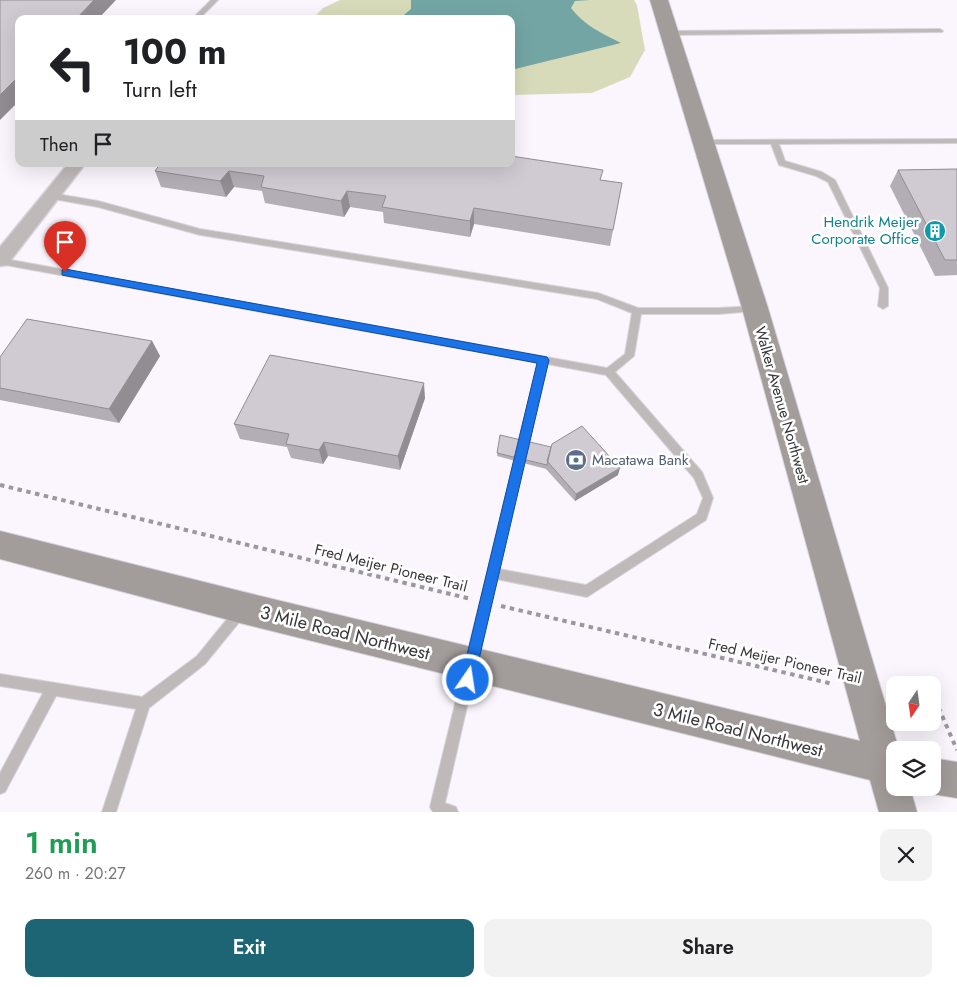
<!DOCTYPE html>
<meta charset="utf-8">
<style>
:root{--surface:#fff;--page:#f2f2f2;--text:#202124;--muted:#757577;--accent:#1d6574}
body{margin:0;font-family:Jost,sans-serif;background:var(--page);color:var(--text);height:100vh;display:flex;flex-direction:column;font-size:19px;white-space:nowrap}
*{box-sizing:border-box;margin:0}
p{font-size:16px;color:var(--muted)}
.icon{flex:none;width:28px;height:28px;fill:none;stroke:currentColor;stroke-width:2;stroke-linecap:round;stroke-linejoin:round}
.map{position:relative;height:812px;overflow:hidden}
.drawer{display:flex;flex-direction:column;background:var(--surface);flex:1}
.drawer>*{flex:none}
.banner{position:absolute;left:15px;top:15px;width:500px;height:152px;border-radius:10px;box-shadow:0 5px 20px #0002;background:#fff;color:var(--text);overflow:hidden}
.needle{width:32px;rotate:193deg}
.tools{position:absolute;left:886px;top:676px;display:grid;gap:10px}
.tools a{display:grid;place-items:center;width:55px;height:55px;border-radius:10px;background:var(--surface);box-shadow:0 5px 20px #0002;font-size:25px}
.pin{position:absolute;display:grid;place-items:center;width:42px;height:42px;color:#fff;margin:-51px -21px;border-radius:50% 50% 50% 0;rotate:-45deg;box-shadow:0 0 5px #0007}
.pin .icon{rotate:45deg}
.me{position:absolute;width:55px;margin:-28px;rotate:13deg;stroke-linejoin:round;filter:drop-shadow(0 0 4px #0008)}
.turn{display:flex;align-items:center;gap:18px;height:105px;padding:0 25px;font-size:22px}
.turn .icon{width:65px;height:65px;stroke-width:2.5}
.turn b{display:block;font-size:35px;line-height:42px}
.then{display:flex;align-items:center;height:48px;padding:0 25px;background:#0003;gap:10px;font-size:19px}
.round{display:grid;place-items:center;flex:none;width:52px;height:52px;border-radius:10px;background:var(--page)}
.head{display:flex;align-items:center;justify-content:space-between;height:85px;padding:0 25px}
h1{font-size:30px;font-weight:600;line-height:38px;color:#1e9e55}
.action{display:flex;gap:10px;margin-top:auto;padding:10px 25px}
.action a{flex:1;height:58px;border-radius:10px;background:var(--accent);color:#fff;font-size:20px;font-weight:600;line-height:58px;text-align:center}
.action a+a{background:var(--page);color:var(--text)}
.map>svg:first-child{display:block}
.green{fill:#d8dbba}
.water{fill:#74a5a5}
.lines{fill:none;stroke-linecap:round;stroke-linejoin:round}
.lane-casing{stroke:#d8d3db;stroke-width:2}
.street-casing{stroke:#d8d3db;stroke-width:3}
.secondary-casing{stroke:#d8d3db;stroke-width:2}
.path{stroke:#9b979d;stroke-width:4;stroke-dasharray:4.5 4.5;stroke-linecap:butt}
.lane{fill:#bfbab9;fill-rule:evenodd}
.street{fill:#bfbab9;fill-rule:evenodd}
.secondary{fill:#a29c9a;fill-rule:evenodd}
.wall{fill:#b3aeb5}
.shaded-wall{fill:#928d93}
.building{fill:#d0cad2;stroke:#928d93}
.route{fill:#1a73e8;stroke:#114b97}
.labels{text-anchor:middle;stroke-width:5;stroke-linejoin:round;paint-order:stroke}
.culture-label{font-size:15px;fill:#0d838f;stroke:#fff;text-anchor:end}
.street-label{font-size:15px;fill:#383639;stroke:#fff}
.service-label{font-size:15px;fill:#4e5e75;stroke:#fff;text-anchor:start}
.near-street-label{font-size:18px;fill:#383639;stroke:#fff}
</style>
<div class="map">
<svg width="957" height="812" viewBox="0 0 957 812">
<rect width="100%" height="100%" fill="#fbf6fe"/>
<path class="green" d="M340 0H634L637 5 645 50 630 77 592 93 511 95V19H312L323 8Z"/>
<path class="water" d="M411 0H590L575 1 571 8C584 25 601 33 621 43L511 70V19H399L411 9Z"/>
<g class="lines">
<g class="lane-casing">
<path id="lane" d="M211 0H218L199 19H192Z
M940 29 943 31 942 32 669 35 666 33 669 31Z
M957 139V143L779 144 785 161 822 172 835 180 888 288V306L883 309 878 306 880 288 828 182 816 176 779 165 771 144H702L698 142 702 140Z
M51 193 98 201 200 229 598 293 638 308H718L758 306 760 308 758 310 755 311 718 314H641L634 356 615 372 702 472 713 498 706 520 587 597 496 579 445 803 456 807 458 812H433L430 807 538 363 0 264V258L607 368 625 354 632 313 597 299 200 235 98 207 48 198V194ZM547 364 606 375 694 478 703 498 697 514 586 585 499 569Z
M241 605 245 607 247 611 245 615 205 664 149 708 116 812H102L136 709 56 696 5 792 0 794V773L43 693 0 686V674L142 697 197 656 237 607Z"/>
</g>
<g class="street-casing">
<path id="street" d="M68 164H85L7 265 0 266V247Z"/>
</g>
<g class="secondary-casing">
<path id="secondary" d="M650 0H668L768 308 899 750H895V788H910L917 812H879L870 780 244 624 0 559V531L244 592 860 741 742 308Z
M932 758 957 762V798L932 794 919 789 918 788H932Z"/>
</g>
<path class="path" d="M0 485 471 599
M501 606 833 684
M932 704H937L957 750"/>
<use href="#lane" class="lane"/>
<use href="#street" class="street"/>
<use href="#secondary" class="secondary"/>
</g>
<path class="wall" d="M160 164 601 180 622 183 610 246 474 224 470 237 384 223 383 212 350 207 344 217 265 203 262 191 234 187 226 197 161 187 155 171Z
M957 169V275L935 276 890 186 898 170Z
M152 341 160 356 119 423 0 400V357Z
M425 398 400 470 328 456 323 464 291 458 287 447 240 439 234 424Z
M500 435 618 475 575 501 546 469 497 456Z"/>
<path class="shaded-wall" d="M94 0H116L98 19H76Z
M19 76V101L0 120V95Z
M229 171 234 187 226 197 220 181Z
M347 191 350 207 344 217 341 201Z
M474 208V224L470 237V221Z
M152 341 160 356 119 423 109 409Z
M424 383 425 398 400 470 398 456Z
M324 442 328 456 323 464 319 450Z
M620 468 618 475 575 501 576 494Z"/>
<path class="building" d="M0 0H94L76 19H19V76L0 95Z
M511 156 603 170 600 180 622 183 613 230 474 208 470 221 382 207 386 196 347 191 341 201 261 187 264 176 229 171 220 181 155 171 160 164H511Z
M957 169V260H945L898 170Z
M27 319 152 341 109 409 0 388V357Z
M270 355 424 383 398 456 324 442 319 450 286 444 289 434 234 424Z
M582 426 620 468 576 494 547 461 552 444Z
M500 435 551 447 547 465 497 453Z"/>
<path class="route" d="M65 269 547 357 549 360 473 685 468 687 463 685 461 680 537 363 62 275V270Z"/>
<defs>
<g id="building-disc" transform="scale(1.125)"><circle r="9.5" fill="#0f9aa8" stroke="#fff"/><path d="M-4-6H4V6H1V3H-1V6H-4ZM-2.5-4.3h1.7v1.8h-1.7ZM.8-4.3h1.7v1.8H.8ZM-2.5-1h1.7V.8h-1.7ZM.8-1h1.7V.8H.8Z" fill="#fff"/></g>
<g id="bank-disc" transform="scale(1.125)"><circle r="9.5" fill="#5c6f8a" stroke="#fff"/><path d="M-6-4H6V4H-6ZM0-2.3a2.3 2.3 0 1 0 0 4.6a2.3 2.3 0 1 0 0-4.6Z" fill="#fff"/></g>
</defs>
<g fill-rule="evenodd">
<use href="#building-disc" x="935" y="231"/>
<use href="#bank-disc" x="576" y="460"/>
</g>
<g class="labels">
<g class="culture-label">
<text x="919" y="227">Hendrik Meijer<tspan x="919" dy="17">Corporate Office</tspan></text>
</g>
<g class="street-label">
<text transform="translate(782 405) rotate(74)" y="5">Walker Avenue Northwest</text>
<text transform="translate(391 568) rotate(14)" y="5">Fred Meijer Pioneer Trail</text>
<text transform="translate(785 661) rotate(13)" y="5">Fred Meijer Pioneer Trail</text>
</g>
<g class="service-label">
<text x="592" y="465">Macatawa Bank</text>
</g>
<g class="near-street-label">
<text transform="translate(345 633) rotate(14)" y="6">3 Mile Road Northwest</text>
<text transform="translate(738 730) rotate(14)" y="6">3 Mile Road Northwest</text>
</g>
</g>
</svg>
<div class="tools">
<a><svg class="needle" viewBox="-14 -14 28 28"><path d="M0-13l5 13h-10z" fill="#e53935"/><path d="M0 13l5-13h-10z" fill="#757577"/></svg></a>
<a><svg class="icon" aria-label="layers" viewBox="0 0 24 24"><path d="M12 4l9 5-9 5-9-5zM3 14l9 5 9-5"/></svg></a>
</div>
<div class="pin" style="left:65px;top:272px;background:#d93025"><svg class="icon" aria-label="arrive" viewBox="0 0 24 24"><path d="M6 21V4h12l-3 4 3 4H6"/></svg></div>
<svg class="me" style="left:468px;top:680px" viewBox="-20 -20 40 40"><circle r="17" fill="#1a73e8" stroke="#fff" stroke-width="3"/><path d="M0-11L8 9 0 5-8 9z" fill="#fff"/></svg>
<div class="banner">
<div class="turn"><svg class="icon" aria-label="left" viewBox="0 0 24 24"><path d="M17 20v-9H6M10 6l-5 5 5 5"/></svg><div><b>100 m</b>Turn left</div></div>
<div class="then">Then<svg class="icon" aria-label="arrive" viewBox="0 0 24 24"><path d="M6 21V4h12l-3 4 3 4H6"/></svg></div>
</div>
</div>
<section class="drawer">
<div class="head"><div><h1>1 min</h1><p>260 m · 20:27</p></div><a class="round"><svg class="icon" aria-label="close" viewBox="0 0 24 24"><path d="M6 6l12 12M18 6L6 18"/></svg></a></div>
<div class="action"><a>Exit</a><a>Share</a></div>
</section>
